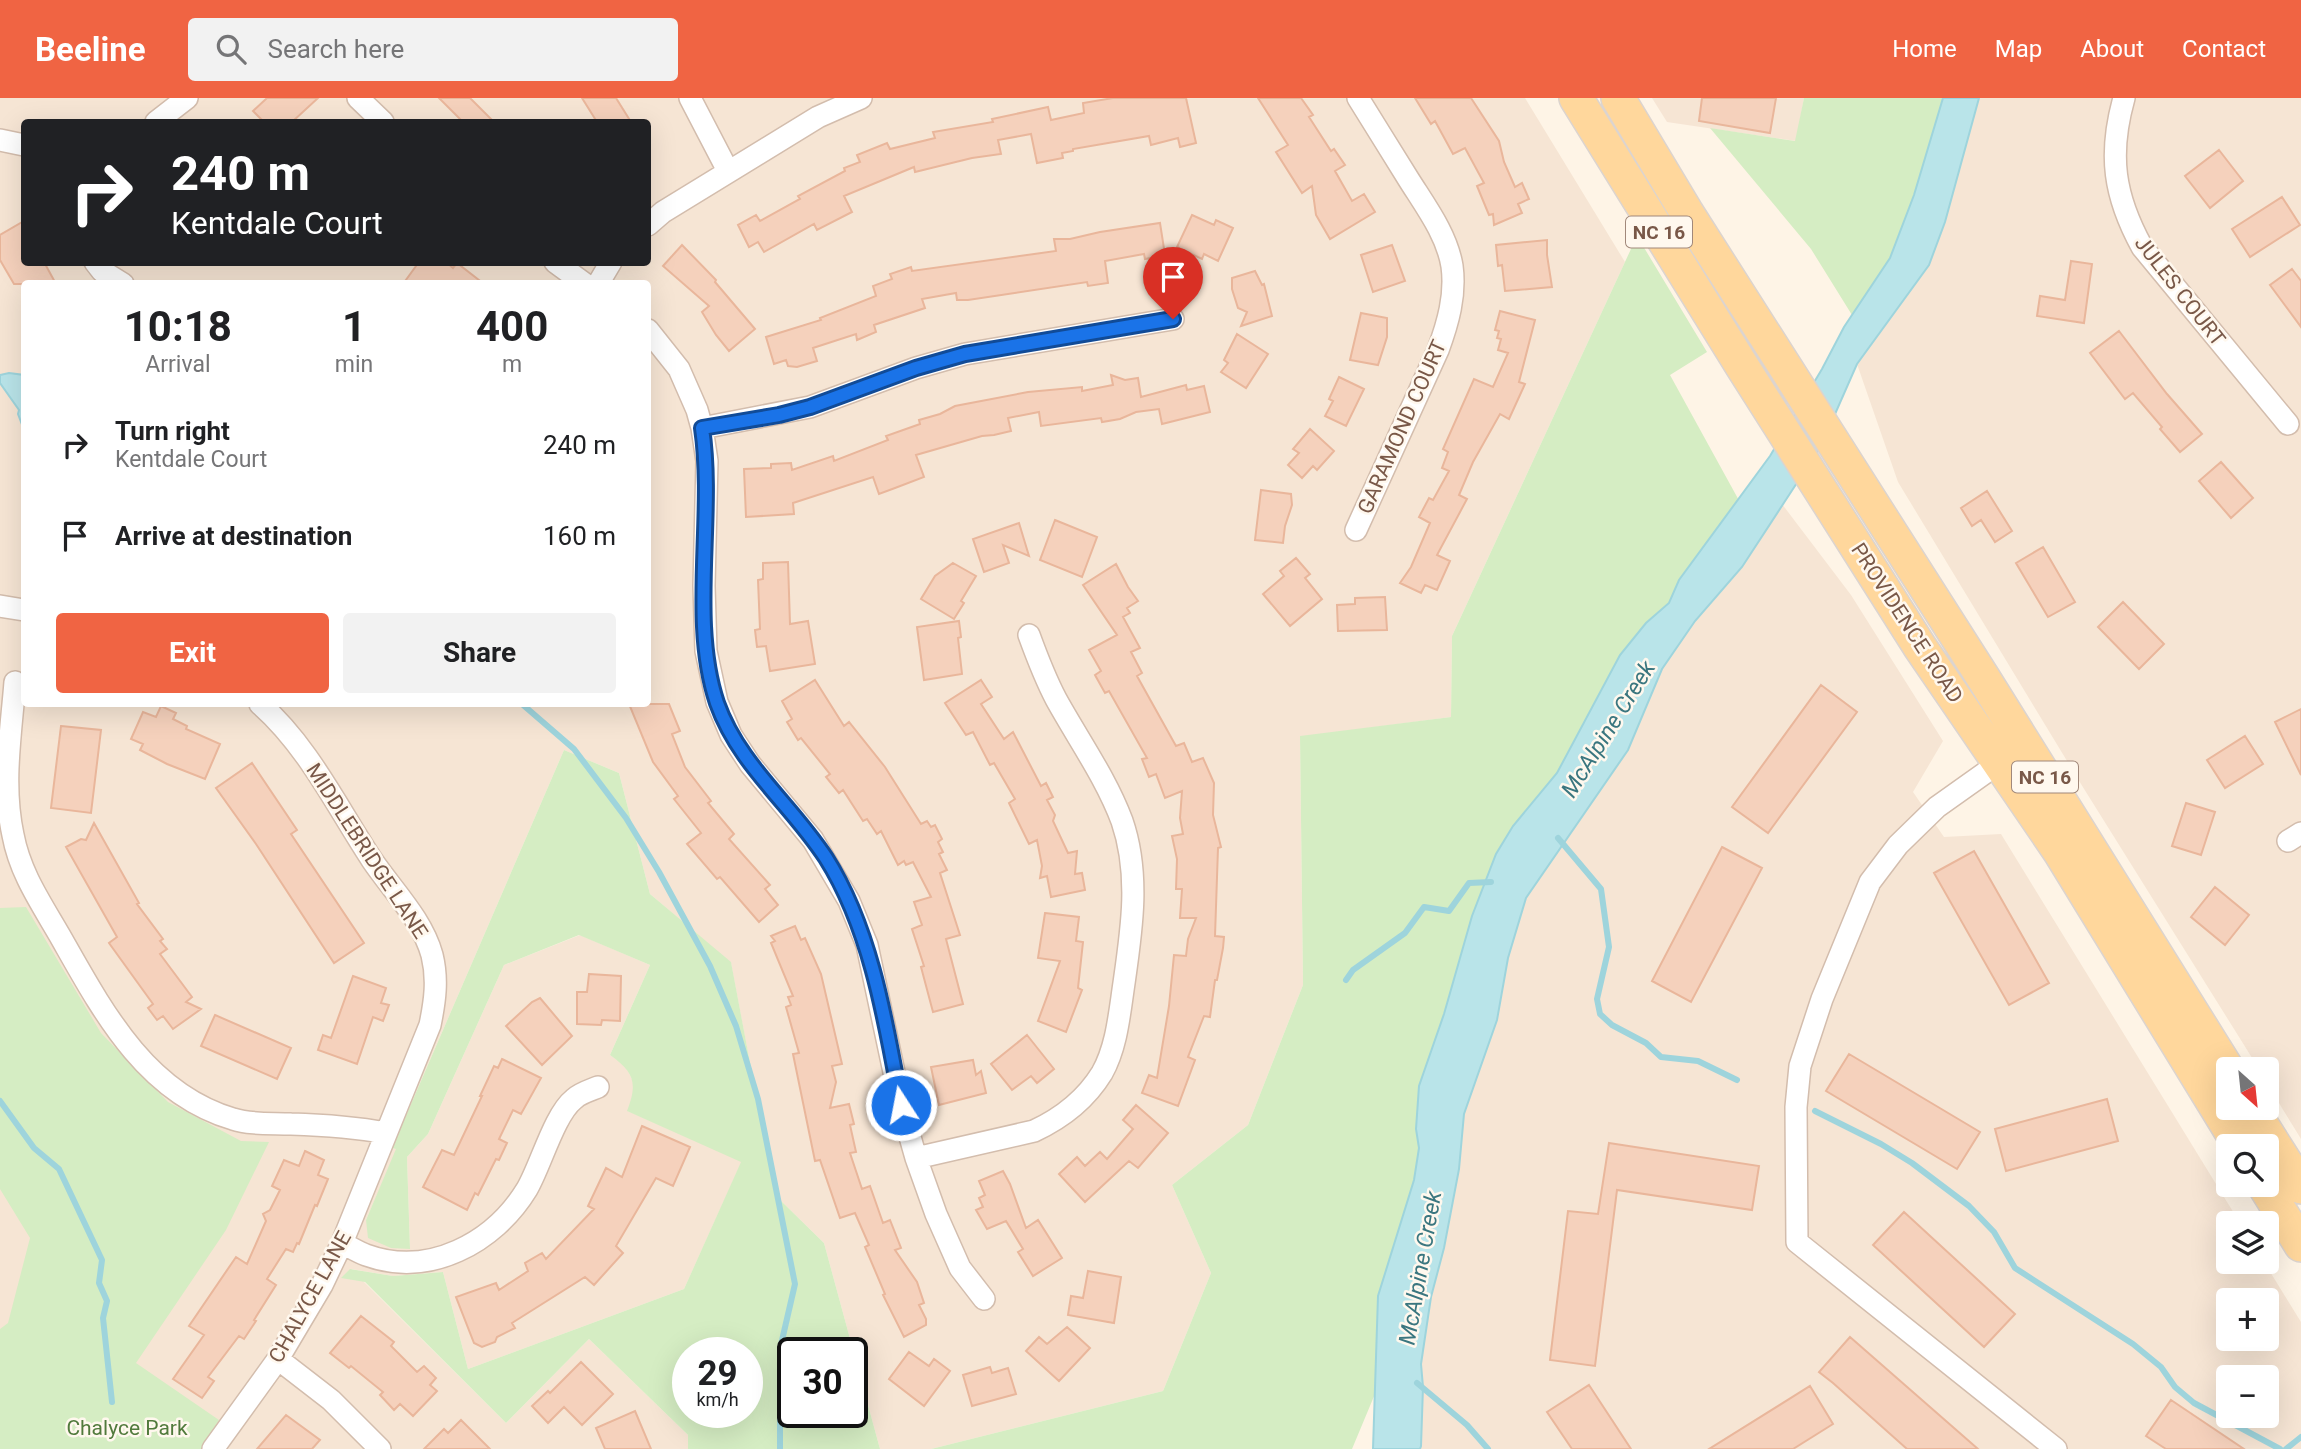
<!DOCTYPE html>
<meta charset="utf-8">
<style>
:root{--surface:#fff;--page:#f2f2f2;--text:#202124;--muted:#757577;--accent:#f06443}
body{margin:0;font-family:Roboto,sans-serif;background:var(--page);color:var(--text);height:100vh;display:flex;flex-direction:column;font-size:26px;white-space:nowrap}
*{box-sizing:border-box;margin:0}
p{font-size:23px;color:var(--muted)}
.icon{flex:none;width:38px;height:38px;fill:none;stroke:currentColor;stroke-width:2;stroke-linecap:round;stroke-linejoin:round}
.map{position:relative;flex:1;overflow:hidden}
.panel{position:absolute;left:21px;top:182px;width:630px;height:427px;display:flex;flex-direction:column;background:var(--surface);border-radius:7px;box-shadow:0 7px 28px #0002}
.panel>*{flex:none}
.banner{position:absolute;left:21px;top:21px;width:630px;height:147px;border-radius:7px;box-shadow:0 7px 28px #0002;background:#202124;color:#fff;overflow:hidden}
.needle{width:46px;rotate:153deg}
.fabs{position:absolute;left:2216px;top:959px;display:grid;gap:14px}
.fabs a{display:grid;place-items:center;width:63px;height:63px;border-radius:7px;background:var(--surface);box-shadow:0 7px 28px #0002;font-size:35px}
.speed{position:absolute;left:672px;top:1239px;display:flex;gap:14px;font-size:35px;font-weight:700;text-align:center}
.speed>*{display:grid;place-content:center;width:91px;height:91px;border-radius:50%;background:var(--surface);box-shadow:0 7px 28px #0002;line-height:1}
.speed small{font-size:18px;font-weight:400}
.speed .limit{border:4px solid #111;border-radius:10px;background:#fff;color:#111}
.pin{position:absolute;display:grid;place-items:center;width:60px;height:60px;color:#fff;margin:-72px -30px;border-radius:50% 50% 50% 0;rotate:-45deg;box-shadow:0 0 7px #0007}
.pin .icon{rotate:45deg}
.me{position:absolute;width:77px;margin:-38px;rotate:349deg;stroke-linejoin:round;filter:drop-shadow(0 0 5px #0008)}
.turn{display:flex;align-items:center;gap:24px;height:147px;padding:0 35px;font-size:32px}
.turn .icon{width:91px;height:91px;stroke-width:2.5}
.turn b{display:block;font-size:49px;line-height:60px}
.eta{display:flex;justify-content:space-evenly;align-items:center;height:119px;text-align:center}
.eta b{font-size:42px;font-weight:700;line-height:49px}
.primary-button{display:flex;gap:14px;margin-top:auto;padding:14px 35px}
.primary-button a{flex:1;height:80px;border-radius:7px;background:var(--accent);color:#fff;font-size:28px;font-weight:700;line-height:80px;text-align:center}
.primary-button a+a{background:var(--page);color:var(--text)}
ul{padding:0;list-style:none}
li{display:flex;align-items:center;gap:21px;height:91px;padding:0 35px}
li div{flex:1}
li b{display:block;font-size:26px}
li em{font-style:normal}
header{display:flex;align-items:center;gap:42px;box-sizing:border-box;height:98px;padding:0 35px;background:var(--accent);color:#fff}
header strong{font-size:33px}
nav{display:flex;gap:38px;margin-inline-start:auto;font-size:24px}
.search{width:490px;height:63px;background:var(--page);display:flex;align-items:center;gap:18px;box-sizing:border-box;padding:0 24px;border-radius:7px;color:var(--muted);font-size:26px}
.map>svg:first-child{display:block}
.residential{fill:#f6e5d4;fill-rule:evenodd}
.green{fill:#d5edc3;fill-rule:evenodd}
.water{fill:#b9e4e9;stroke:#9ed4dc;stroke-width:2}
.lines{fill:none;stroke-linecap:round;stroke-linejoin:round}
.stream{stroke:#9ed4dc;stroke-width:6}
.building{fill:#f5d1bc;stroke:#e9b69b;stroke-width:2}
.minor-casing{stroke:#d3bdad;stroke-width:24}
.primary-casing{stroke:#dcd4cf;stroke-width:36}
.minor{stroke:#fff;stroke-width:21}
.primary{stroke:#ffd79c;stroke-width:33}
.route-casing{stroke:#114b97;stroke-width:18}
.route{stroke:#1a73e8;stroke-width:12}
.labels{text-anchor:middle;stroke-width:5;stroke-linejoin:round;paint-order:stroke}
.shield{fill:#fff8ee;stroke:#a1887a;stroke-width:2}
.shield-label{font-size:19px;font-weight:bold;fill:#795848}
.street-label{font-size:21px;fill:#795848;stroke:#fff8ee}
.park-label{font-size:21px;fill:#517a3c;stroke:#fff8ee}
.water-label{font-size:23px;font-style:italic;fill:#3a767f;stroke:#fff8ee}
</style>
<header>
<strong>Beeline</strong>
<div class="search"><svg class="icon" aria-label="search" viewBox="0 0 24 24"><circle cx="10" cy="10" r="6"/><path d="M15 15l6 6"/></svg>Search here</div>
<nav><a>Home</a><a>Map</a><a>About</a><a>Contact</a></nav>
</header>
<div class="map">
<svg width="2301" height="1351" viewBox="0 0 2301 1351">
<rect width="100%" height="100%" fill="#fef4e6"/>
<path class="residential" d="M0 0H1525L1625 164 1452 538 1451 619 1300 639 1303 887 1248 1027 1172 1087 1211 1175 1163 1293 931 1351H880L824 1145 775 1097 731 865 650 796 619 675 564 652 392 1050 397 1051 366 1122 410 1150 407 1059 428 1036 504 867 580 837 650 867 610 957 625 967 633 983 634 995 628 1013 742 1063 684 1191 468 1271 443 1174 393 1178 351 1171 506 1325 589 1241 688 1337V1351H0ZM24 24H648V164H24ZM24 186H648V606H24Z
M1652 0H1804L1796 43 1667 24Z
M1979 0H2301V1041L2266 984V971H2259L2081 686 1898 384 1857 266 1929 167 1945 124Z
M1782 406 1851 497 1943 643 1913 694 1944 739 2001 736 2240 1125H2228V1164H2264L2301 1224V1351H1420L1423 1289 1421 1266 1431 1199 1444 1150 1459 1071 1464 1016 1497 922 1508 860 1526 800 1628 652 1662 571 1695 523 1742 469ZM2228 1202H2266V1241H2228ZM2228 1279H2266V1318H2228Z"/>
<path class="green" d="M1804 0H1943L1914 97 1891 160 1852 217 1811 151 1710 30 1795 43Z
M1637 138 1707 254 1670 277 1747 417 1503 780 1405 1224 1352 1351H931L1163 1293 1211 1175 1172 1087 1248 1027 1303 887 1300 638 1451 619 1452 538Z
M564 652 619 675 650 796 731 864 775 1097 824 1145 880 1351H688V1337L589 1241 506 1325 365 1184 341 1180 350 1171 393 1178 443 1174 468 1271 684 1191 741 1064 627 1013C638 985 634 974 610 957L650 867 579 837 504 867 428 1036 407 1059 410 1151 391 1150 368 1140 366 1122 396 1051 392 1050ZM688 1255H747V1314H688ZM793 1255H852V1314H793Z
M26 809 101 935 168 1004 241 1043 269 1044 226 1132 136 1265 219 1322 201 1351H0V1231L8 1225 30 1140 0 1091V810Z"/>
<path class="water" d="M1943 0H1979L1945 124 1929 167 1857 266 1821 348 1742 469 1695 523 1662 571 1628 652 1526 800 1508 860 1497 922 1464 1016 1459 1071 1444 1150 1431 1199 1421 1266 1423 1289 1421 1348 1420 1351H1373L1378 1198 1414 1082 1419 1050 1416 1031 1419 988 1444 916 1472 818 1496 756 1513 728 1557 675 1620 557 1646 525 1669 505 1679 482 1770 358 1822 271 1844 229 1890 160 1914 97Z
M9 275 24 277V332L18 316 19 312 0 285V277Z"/>
<g class="lines">
<path class="stream" d="M522 606 574 651 626 720 659 774 710 868 736 928 758 1001 795 1186 780 1251V1351
M1558 740 1601 791 1609 849 1597 901 1600 916 1612 927 1646 945 1661 959 1698 963 1737 982
M1346 882 1353 872 1405 835 1424 809 1449 813 1469 785 1491 784
M0 1003 34 1050 59 1071 102 1162 99 1185 107 1203 103 1220 112 1304
M1815 1013 1881 1046 1912 1065 1969 1108 1994 1134 2015 1170 2133 1246 2161 1269 2175 1289 2194 1305 2280 1351
M1417 1285 1467 1327 1488 1351
M2286 1351 2301 1339"/>
</g>
<path class="building" d="M267 0H318L292 24H264L253 13Z
M439 0H470L494 24H463Z
M582 0H616L631 24H597Z
M1113 0H1186L1196 45 1180 49 1178 40 1151 47 1149 38 1073 51V53L1062 55 1063 60 1037 65 1031 36 998 42 1001 56 972 60 915 74 914 69 844 98 852 114 817 132 814 126 764 154 758 144 749 149 738 127 756 117 760 123 800 101 798 98 845 73 844 70 860 64 857 57 887 45 890 51 935 40 933 34 993 24 992 21 1048 9 1051 22 1084 15 1083 5Z
M1258 0H1301L1313 17 1309 19 1331 53 1334 51 1345 67 1335 73 1352 103 1364 96 1375 114 1330 141 1316 117 1312 88 1302 95 1276 54 1288 47Z
M1415 0H1471L1499 43 1504 64 1515 89 1522 85 1529 101 1518 106 1522 115 1494 127 1493 116 1489 117 1477 88 1484 85 1465 50 1453 56 1435 23 1431 26Z
M1702 0H1776L1770 35 1699 23Z
M2219 52 2243 83 2210 110 2185 78Z
M2282 99 2300 127 2250 159 2232 131Z
M1192 117 1214 127 1216 122 1233 130 1218 163 1204 156 1202 161 1177 149Z
M24 123V164H44L56 186H14L0 162V137Z
M1160 125 1165 157 1145 161 1144 156 1105 163 1108 185 1088 188 1087 184 968 202H957L956 195 922 201 925 210 874 227 876 234 857 242 856 236 813 250 817 263 797 269 788 268 786 262 774 266 766 239 821 222 820 220 876 198 873 188 892 181 890 176 911 169 912 173 1056 153 1054 141H1070L1100 134Z
M1547 142V157L1552 189 1505 193 1502 167 1498 168 1496 147Z
M682 147 716 182 715 184 755 231 729 253 716 237 702 214 709 208 663 168Z
M1392 147 1405 183 1373 194 1361 157Z
M2071 163 2092 166 2084 225 2037 218 2040 198 2065 202Z
M419 164H446L453 170 457 165 484 186H403Z
M2292 171 2301 183V229L2270 187Z
M1255 173 1262 187 1264 186 1272 218 1241 228 1247 214 1238 210 1232 191V180Z
M1500 213 1535 222 1519 284 1525 286 1509 321 1500 316 1473 364 1459 397 1467 401 1437 457 1450 463 1437 492 1425 487 1421 495 1400 485 1411 469 1430 425 1419 419 1429 400 1433 402 1449 373 1442 370 1448 354 1443 351 1474 281 1493 289 1508 255 1498 252 1501 241 1497 240 1499 233 1495 232Z
M1361 215 1387 220V239L1378 267 1350 262Z
M2119 233 2167 296 2202 336 2180 354 2160 331 2162 329 2133 295 2125 301 2090 255Z
M1237 236 1268 256 1246 290 1221 274 1228 265 1224 262Z
M1111 277 1125 282 1138 280 1141 299 1186 287 1187 292 1204 288 1210 314 1162 326 1159 311 1136 314 1120 321 1102 324 1101 320 1041 328 1039 314 1008 320 1011 333 994 337 982 338 916 357 924 379 895 390 879 396 873 379 793 405 794 416 746 419 744 371 771 370V366L791 365 792 372 833 358 834 363 888 342 886 338 920 326 919 322 940 316 955 308 1028 294 1082 289V293L1113 287Z
M1339 279 1364 291 1346 328 1325 318 1333 303 1329 301Z
M1310 331 1334 353 1317 372 1313 368 1302 380 1288 367 1299 355 1293 351Z
M2221 364 2253 400 2231 420 2199 383Z
M1261 392 1291 396 1292 407 1285 428 1283 445 1255 442Z
M1987 393 2012 433 1995 444 1981 422 1972 428 1961 410Z
M1055 422 1097 439 1082 479 1040 462Z
M1019 425 1029 458 1003 447 1009 465 984 474 973 441Z
M2043 449 2075 504 2048 519 2016 465Z
M1296 460 1310 476 1305 480 1322 501 1290 528 1263 496 1284 478 1280 473Z
M788 464 790 526 808 523 815 566 770 573 766 548 757 549 755 532 760 531 758 482 763 481V465Z
M953 465 976 478 961 503 964 505 954 521 921 501 935 478Z
M1116 466 1128 489 1138 503 1127 510 1130 515 1123 519 1140 550 1131 554 1142 575 1137 578 1176 648 1184 645 1192 664 1203 660 1214 685 1213 717 1221 749 1218 750 1215 838 1224 839 1223 850 1217 882H1215L1210 919 1204 918 1188 959 1195 962 1178 1008 1142 995 1149 977 1157 980 1169 908 1174 857 1186 858 1188 841 1196 820H1180L1182 791H1176L1177 761 1172 738 1183 736 1180 720 1182 693 1165 700 1156 676 1149 679 1142 661 1147 660 1109 593 1105 595 1095 577 1101 573 1089 552 1117 537 1083 487Z
M1385 499 1387 532 1338 533 1337 507 1355 506V500Z
M2123 504 2164 546 2139 571 2098 529Z
M959 523 961 539 958 540 962 576 924 582 917 529Z
M815 582 844 628 849 624 885 669 921 726 927 723 931 729 935 727 942 741 938 744 943 754 939 756 947 772 940 775 960 837 946 841 963 906 933 914 921 869 924 868 912 831 922 827 914 804 931 799 913 764 906 767 904 763 898 767 881 733 877 736 867 721 863 723 843 692 839 695 826 679 830 676 801 640 798 642 787 624 792 621 782 603Z
M981 582 992 599 981 606 1004 641 1013 634 1041 688 1046 685 1053 699 1047 702 1055 717 1053 723 1068 755 1077 753 1075 776 1082 775 1085 792 1051 799 1047 778 1040 780 1042 768 1037 742 1029 746 1009 705 1015 701 994 665 990 667 973 634 966 637 945 605Z
M1821 587 1857 614 1768 735 1732 709Z
M629 606H669L680 633 672 636 685 669 711 703 708 705 734 736 729 741 770 787 765 791 778 807 759 824 720 779 717 781 687 746 701 735 674 701 678 698 653 664Z
M161 608 176 615 173 621 187 628 186 631 220 646 205 681 167 666 140 652 143 646 131 641 143 614 156 619Z
M2301 611V677L2275 624Z
M61 628 101 632 91 715 51 710Z
M2245 638 2263 666 2225 690 2207 662Z
M252 665 297 732 291 736 364 845 334 865 256 746 216 690Z
M2186 705 2215 714 2201 757 2172 748Z
M94 725 139 805 137 806 163 841 160 843 167 851 160 856 192 899 186 904 201 911 173 931 163 918 157 922 148 910 153 906 109 845 117 839 66 749 81 741 86 742Z
M1722 749 1762 770 1691 904 1652 883Z
M1974 753 2049 885 2009 907 1934 775Z
M2215 789 2249 817 2225 847 2191 819Z
M1045 815 1079 819 1076 843 1083 844 1078 890 1082 892 1066 934 1038 923 1060 863 1038 860Z
M795 828 801 842 805 840 821 876 842 966 832 968 836 984 830 1010 849 1006 854 1026 850 1027 856 1054 850 1055 862 1091 870 1088 883 1125 890 1122 901 1150 895 1152 917 1184 924 1205 919 1207 926 1221V1227L904 1239 883 1197 885 1196 865 1149 869 1147 855 1115 840 1120 820 1062 815 1063 793 956 799 955 786 909 791 907 788 899 793 898 771 845 775 843 771 838Z
M589 876 621 878 620 923 602 922 601 927 577 926V894H587Z
M353 878 386 890 381 905 389 907 383 923 373 919 357 966 318 952 323 937 331 940Z
M540 900 572 938 542 967 506 928 532 904Z
M215 917 291 950 277 981 201 948Z
M1027 937 1054 971 1037 985 1031 978 1012 992 991 966Z
M1849 956 1980 1034 1957 1071 1826 993Z
M502 961 541 980 521 1016 513 1012 499 1041 507 1045 499 1062 496 1061 478 1097 475 1095 467 1112 423 1089 442 1052 454 1057 482 998H480L494 968 498 970Z
M973 962 976 977 981 973 986 995 939 1007 931 969Z
M2107 1001 2118 1043 2006 1073 1995 1031Z
M1136 1007 1168 1035 1138 1070 1129 1063 1085 1104 1059 1076 1077 1059 1085 1068 1100 1054 1107 1061 1133 1031 1123 1022Z
M642 1028 690 1049 673 1088 656 1080 616 1148 623 1155 594 1187 585 1179 512 1225 515 1230 497 1239 495 1244 482 1249 474 1245 456 1199 496 1185 499 1192 528 1173 525 1165 542 1155 546 1161 594 1111 588 1108 606 1070 622 1079Z
M1609 1045 1759 1068 1752 1112 1617 1092 1595 1268 1550 1262 1568 1113 1598 1116Z
M305 1053 324 1062 318 1077 328 1081 317 1108 315 1107 299 1146 297 1145 293 1154 286 1151 267 1181 276 1187 254 1222 256 1223 244 1241 239 1238 208 1279 214 1283 202 1300 173 1281 204 1237 189 1228 236 1159 247 1166 266 1123 263 1116 270 1112 280 1092 272 1088 284 1062 299 1068Z
M1003 1073 1010 1086 1026 1130 1038 1122 1062 1160 1033 1178 1018 1154 1023 1151 1006 1123 987 1131 976 1112 983 1109 979 1100 985 1097 979 1083Z
M1904 1114 2015 1216 1984 1249 1873 1147Z
M1088 1173 1121 1179 1114 1225 1068 1217 1071 1198 1083 1200Z
M361 1218 394 1244 391 1248 417 1274 424 1268 436 1280 430 1287 437 1293 413 1318 400 1306 394 1312 380 1297 383 1294 351 1268 349 1270 330 1255Z
M1067 1229 1090 1250 1059 1283 1026 1253 1039 1239 1047 1246Z
M1850 1239 1978 1351H1907L1833 1285 1819 1274Z
M909 1254 929 1268 934 1261 950 1273 924 1308 889 1281Z
M581 1264 613 1296 582 1327 564 1309 548 1325 532 1308 548 1293 550 1295Z
M990 1269 992 1275 1008 1270 1016 1296 972 1308 963 1277Z
M1589 1287 1631 1351H1572L1547 1314Z
M1810 1288 1833 1326 1793 1351H1709Z
M2171 1302 2244 1351H2166L2146 1338Z
M635 1313 651 1351H605L596 1330Z
M286 1317 320 1342 312 1351H257Z
M461 1322 490 1351H424L444 1331 448 1335Z"/>
<g class="lines">
<g class="minor-casing">
<path id="minor" d="M358 0 383 24
M690 0 728 73
M2124 0C2108 57 2114 98 2142 149L2288 326
M156 24 187 0
M0 42 24 47
M648 127 663 114 818 19 861 0
M95 164 102 173 123 186
M555 164 585 186
M598 186 611 164
M648 232 679 271 697 312 702 330 707 363 704 488 706 553 717 604 731 637 750 666 813 742 849 803 867 847 901 1007 916 1060 936 1116 960 1170 984 1201
M702 330 810 309 916 270 965 256 1173 221
M1356 432 1438 252C1448 225 1456 197 1452 168 1447 137 1426 109 1409 82 1392 55 1375 27 1358 0
M0 508 24 512
M15 584C11 635 2 687 13 737 20 775 41 805 60 838 102 912 145 995 233 1021 251 1027 273 1025 291 1026 324 1027 354 1029 386 1035
M1999 665 1937 709 1898 747 1870 784 1822 901 1800 968 1796 1009 1797 1144 2056 1351
M2288 743 2301 735
M916 1060 1034 1033C1062 1020 1086 1001 1102 975 1116 950 1119 920 1123 892 1131 836 1141 778 1122 723 1106 680 1078 641 1056 601 1045 580 1037 559 1029 537
M342 1145C350 1149 358 1154 366 1157 429 1180 494 1145 527 1091 541 1067 554 1017 574 1001 580 995 591 992 598 989
M278 1261 331 1302 380 1351
M213 1351 278 1261 322 1187 342 1145 430 927C435 903 438 881 432 857 422 821 393 793 372 762 337 709 308 648 260 606"/>
</g>
<g class="primary-casing">
<path id="primary" d="M1576 0 1742 268 1920 549 2060 754 2240 1048
M1618 0 1687 115 1984 581 2228 972
M2251 1010 2301 1089
M2264 1087 2301 1147"/>
</g>
<use href="#minor" class="minor"/>
<use href="#primary" class="primary"/>
</g>
<g class="lines">
<g class="route-casing">
<path id="route" d="M901 1007C886 925 871 831 826 760 791 706 739 667 717 605 689 522 715 418 702 330L779 317 810 309 916 270 965 256 1173 221"/>
</g>
<use href="#route" class="route"/>
</g>
<g class="labels">
<g class="shield">
<rect x="1626" y="118.5" width="66" height="31" rx="5"/>
<rect x="2012" y="663.5" width="66" height="31" rx="5"/>
</g>
<g class="shield-label">
<text x="1659" y="141">NC 16</text>
<text x="2045" y="686">NC 16</text>
</g>
<g class="street-label">
<text transform="translate(2180 193) rotate(52)" y="7">JULES COURT</text>
<text transform="translate(1402 329) rotate(-66)" y="7">GARAMOND COURT</text>
<text transform="translate(1907 525) rotate(57)" y="7">PROVIDENCE ROAD</text>
<text transform="translate(367 753) rotate(57)" y="7">MIDDLEBRIDGE LANE</text>
<text transform="translate(310 1199) rotate(-61)" y="7">CHALYCE LANE</text>
</g>
<g class="park-label">
<text x="127" y="1337">Chalyce Park</text>
</g>
<g class="water-label">
<text transform="translate(1608 631) rotate(-58)" y="8">McAlpine Creek</text>
<text transform="translate(1420 1170) rotate(-80)" y="8">McAlpine Creek</text>
</g>
</g>
</svg>
<div class="fabs">
<a><svg class="needle" viewBox="-14 -14 28 28"><path d="M0-13l5 13h-10z" fill="#e53935"/><path d="M0 13l5-13h-10z" fill="#757577"/></svg></a>
<a><svg class="icon" aria-label="search" viewBox="0 0 24 24"><circle cx="10" cy="10" r="6"/><path d="M15 15l6 6"/></svg></a>
<a><svg class="icon" aria-label="layers" viewBox="0 0 24 24"><path d="M12 4l9 5-9 5-9-5zM3 14l9 5 9-5"/></svg></a>
<a>+</a>
<a>−</a>
</div>
<div class="speed"><div>29<small>km/h</small></div><div class="limit">30</div></div>
<div class="pin" style="left:1173px;top:221px;background:#d93025"><svg class="icon" aria-label="arrive" viewBox="0 0 24 24"><path d="M6 21V4h12l-3 4 3 4H6"/></svg></div>
<svg class="me" style="left:901px;top:1007px" viewBox="-20 -20 40 40"><circle r="17" fill="#1a73e8" stroke="#fff" stroke-width="3"/><path d="M0-11L8 9 0 5-8 9z" fill="#fff"/></svg>
<div class="banner">
<div class="turn"><svg class="icon" aria-label="right" viewBox="0 0 24 24"><path d="M7 20v-9h11M14 6l5 5-5 5"/></svg><div><b>240 m</b>Kentdale Court</div></div>
</div>
<section class="panel">
<div class="eta">
<div><b>10:18</b><p>Arrival</p></div>
<div><b>1</b><p>min</p></div>
<div><b>400</b><p>m</p></div>
</div>
<ul>
<li><svg class="icon" aria-label="right" viewBox="0 0 24 24"><path d="M7 20v-9h11M14 6l5 5-5 5"/></svg><div><b>Turn right</b><p>Kentdale Court</p></div><em>240 m</em></li>
<li><svg class="icon" aria-label="arrive" viewBox="0 0 24 24"><path d="M6 21V4h12l-3 4 3 4H6"/></svg><div><b>Arrive at destination</b></div><em>160 m</em></li>
</ul>
<div class="primary-button"><a>Exit</a><a>Share</a></div>
</section>
</div>
